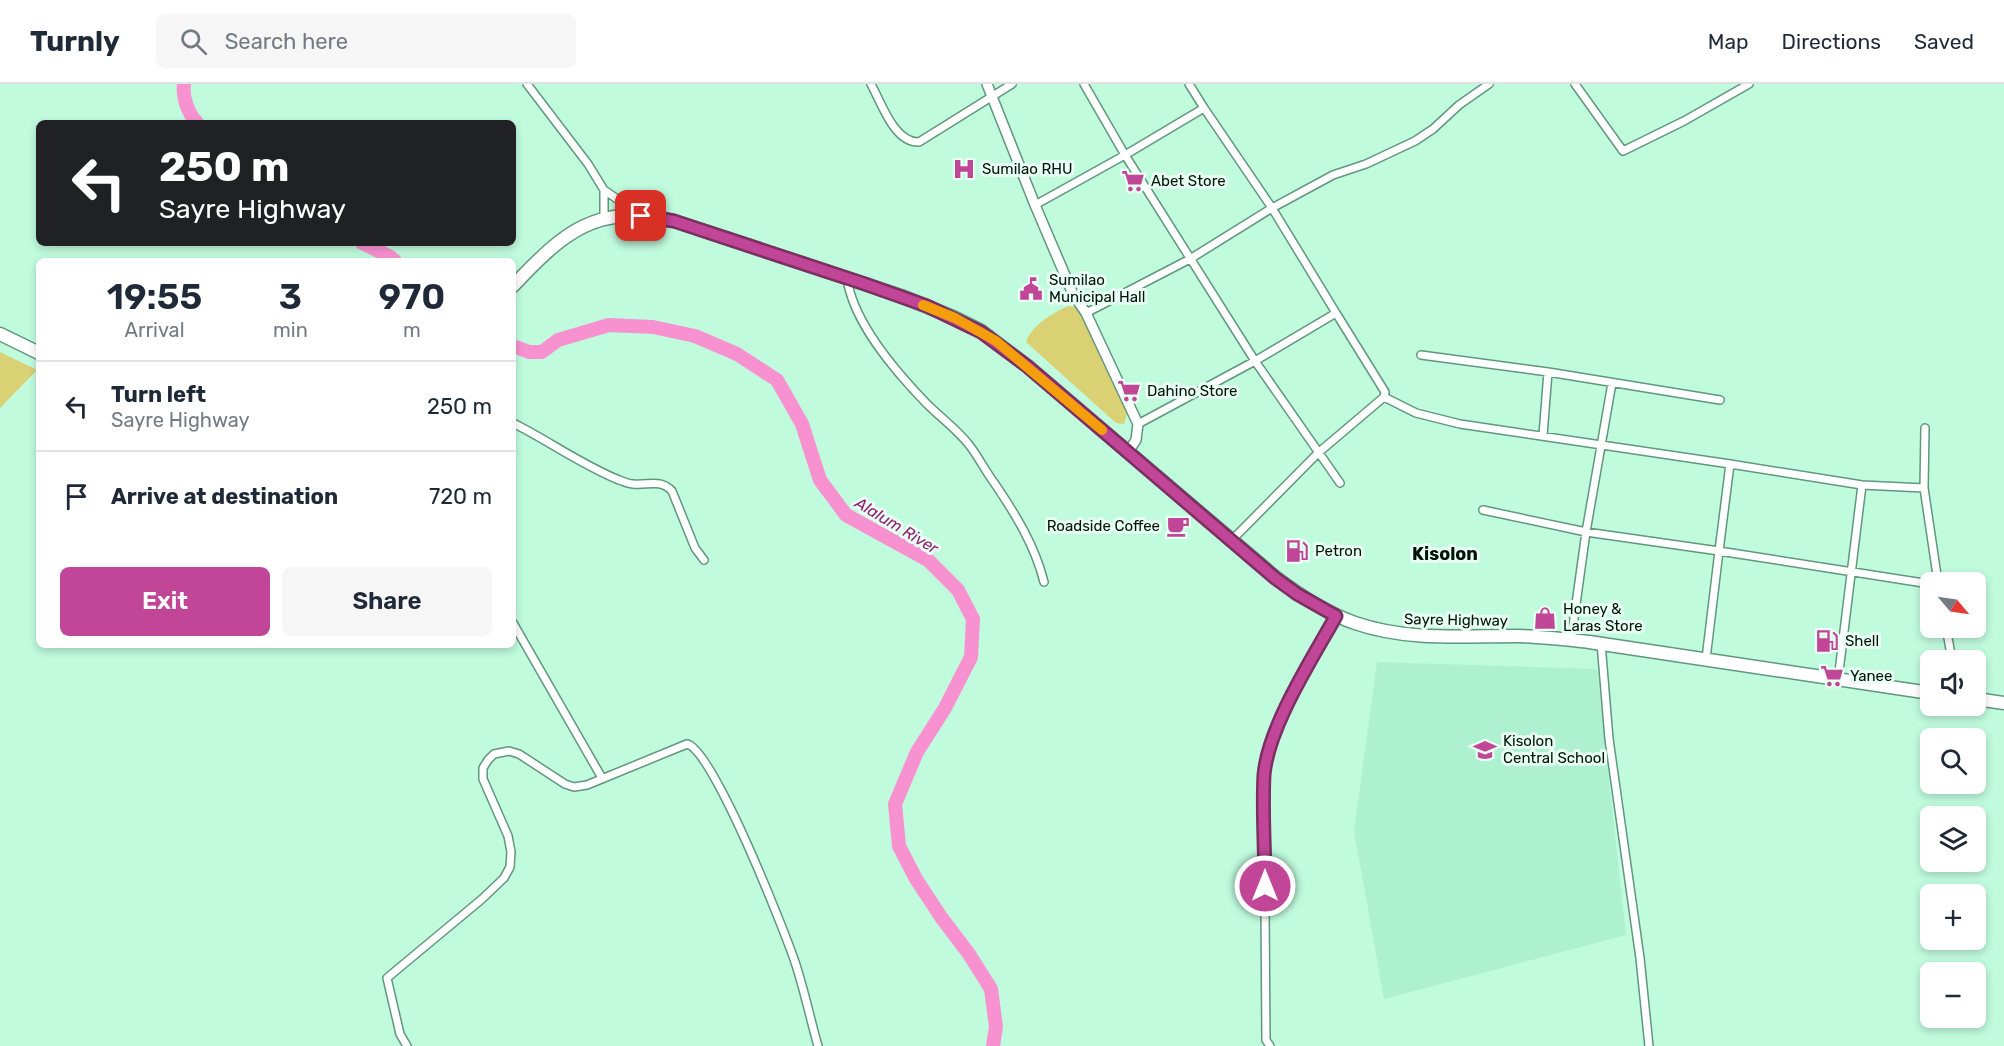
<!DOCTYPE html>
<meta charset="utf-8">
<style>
:root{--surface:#fff;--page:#f6f6f7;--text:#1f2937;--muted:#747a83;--line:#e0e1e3;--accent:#c14697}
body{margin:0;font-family:Rubik,sans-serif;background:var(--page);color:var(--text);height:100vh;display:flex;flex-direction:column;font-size:22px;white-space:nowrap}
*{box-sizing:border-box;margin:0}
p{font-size:20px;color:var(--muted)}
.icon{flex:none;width:33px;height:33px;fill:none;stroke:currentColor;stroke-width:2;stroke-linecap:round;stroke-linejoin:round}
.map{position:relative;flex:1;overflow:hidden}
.details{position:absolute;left:36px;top:174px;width:480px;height:390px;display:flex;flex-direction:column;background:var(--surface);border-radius:9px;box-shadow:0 3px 9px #0003}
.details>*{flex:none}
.top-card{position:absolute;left:36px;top:36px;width:480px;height:126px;border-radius:9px;box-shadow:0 3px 9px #0003;background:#202124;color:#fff;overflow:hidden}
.needle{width:39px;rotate:119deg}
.buttons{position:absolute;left:1920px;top:488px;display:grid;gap:12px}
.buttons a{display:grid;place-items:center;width:66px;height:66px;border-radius:9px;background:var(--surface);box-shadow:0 3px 9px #0003;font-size:30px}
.pin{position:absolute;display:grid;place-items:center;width:51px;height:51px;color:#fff;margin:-26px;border-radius:12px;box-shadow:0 3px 9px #0006}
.me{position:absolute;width:66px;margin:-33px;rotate:0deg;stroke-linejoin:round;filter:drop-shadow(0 0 4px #0008)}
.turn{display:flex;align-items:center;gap:21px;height:126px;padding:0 24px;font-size:27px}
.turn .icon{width:78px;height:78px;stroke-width:2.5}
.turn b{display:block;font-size:42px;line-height:51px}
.eta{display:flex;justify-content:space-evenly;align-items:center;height:102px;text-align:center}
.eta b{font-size:36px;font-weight:600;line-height:42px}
.cta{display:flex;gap:12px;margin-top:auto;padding:12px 24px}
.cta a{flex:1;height:69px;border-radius:9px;background:var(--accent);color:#fff;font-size:24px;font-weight:600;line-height:69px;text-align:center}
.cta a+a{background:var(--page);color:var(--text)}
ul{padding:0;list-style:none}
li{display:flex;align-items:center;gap:18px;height:90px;padding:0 24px;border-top:2px solid var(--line)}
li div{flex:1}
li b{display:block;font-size:22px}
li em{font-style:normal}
header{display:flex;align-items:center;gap:36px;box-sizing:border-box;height:84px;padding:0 30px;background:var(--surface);border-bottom:2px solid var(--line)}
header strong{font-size:28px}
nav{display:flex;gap:33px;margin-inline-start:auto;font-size:21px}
.search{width:420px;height:54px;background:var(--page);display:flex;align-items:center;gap:15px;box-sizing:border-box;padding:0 21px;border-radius:9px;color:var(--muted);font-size:22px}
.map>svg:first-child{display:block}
.built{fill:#adf1d0}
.green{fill:#dad174}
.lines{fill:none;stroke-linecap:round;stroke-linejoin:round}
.river{stroke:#f891d0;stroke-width:14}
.street-casing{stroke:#60977d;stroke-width:10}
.secondary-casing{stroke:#60977d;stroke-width:12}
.highway-casing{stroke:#60977d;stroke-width:15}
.street{stroke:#fff;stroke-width:7}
.secondary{stroke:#fff;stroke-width:9}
.highway{stroke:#fff;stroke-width:12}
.route-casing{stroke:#7d2e62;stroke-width:15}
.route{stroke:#c14697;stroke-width:10}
.slow{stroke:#f59e0b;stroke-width:10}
.labels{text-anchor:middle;stroke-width:6;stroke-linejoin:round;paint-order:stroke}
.poi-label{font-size:15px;fill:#001108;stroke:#e8fff3;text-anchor:start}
.street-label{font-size:15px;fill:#001108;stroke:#e8fff3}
.water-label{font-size:16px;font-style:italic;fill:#941c70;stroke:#e8fff3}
.quarter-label{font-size:18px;font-weight:bold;fill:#001108;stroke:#e8fff3}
</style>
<header>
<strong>Turnly</strong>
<div class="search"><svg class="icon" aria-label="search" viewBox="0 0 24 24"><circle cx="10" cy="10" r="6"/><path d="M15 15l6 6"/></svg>Search here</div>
<nav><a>Map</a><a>Directions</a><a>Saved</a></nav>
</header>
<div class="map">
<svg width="2004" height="962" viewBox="0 0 2004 962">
<rect width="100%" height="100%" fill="#c0fbde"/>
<path class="built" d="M1377 578 1597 585 1626 851 1384 915 1354 747Z"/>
<path class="green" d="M1068 222 1079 224 1127 330 1124 340 1116 339 1026 258C1032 241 1053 229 1068 222Z
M0 268 37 286 0 324Z"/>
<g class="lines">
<path class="river" d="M184 0C182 13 188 29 197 39
M362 159 389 172 395 177
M513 262 529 268H542L558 256 609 241 653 243 695 252 737 270 777 296 802 340 820 396 846 431 928 476 958 506 973 535 971 573 945 624 917 668 895 720 899 762 916 795 941 833 969 870 991 905 996 943 993 962"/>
<g class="street-casing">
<path id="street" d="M527 0 588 80 604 106V134
M871 0C881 18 894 59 919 58L1012 0
M1084 0 1125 71 1204 24 1189 0
M1575 0 1623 67 1684 37 1749 0
M1204 24 1272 124 1333 91 1366 80 1415 57 1433 45 1459 21 1489 0
M604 106 639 130
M1035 121 1125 71 1255 277 1340 399
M847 194C853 239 896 288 927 320 941 334 958 346 970 362 979 374 986 388 995 400 1016 431 1035 462 1044 498
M1086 229 1190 175 1272 124 1336 229
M1421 271 1548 288 1720 316
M1384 313 1416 329 1460 340 1730 380
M513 339C549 357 582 381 619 396 623 397 628 400 633 400 647 402 660 394 672 407L695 464 704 476
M1138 340 1255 277 1336 229 1385 308 1384 313 1318 369 1231 457
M1925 344 1924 404 1938 498
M1543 351 1548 288
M1483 426 1586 448 1719 467 1730 380 1862 401
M513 539 602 694
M1946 543 1952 576
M1571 556 1586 448 1612 299
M1601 559 1609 655 1640 874 1649 962
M1706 575 1719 467 1930 500
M1838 596 1862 401 1924 404
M407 962 400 950 387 894 482 815 504 794 510 783 511 768 508 752 483 695V684L488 676 494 670 509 667 519 670 565 700 574 703 587 701 687 660C713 665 784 846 795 878 804 905 810 934 818 962
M1270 962 1266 956 1264 689 1274 650 1282 631 1336 532"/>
</g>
<g class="secondary-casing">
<path id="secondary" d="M987 0 1035 121 1073 210 1086 229 1138 340 1136 356 1128 368"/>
</g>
<g class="highway-casing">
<path id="highway" d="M513 202C564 148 596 119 674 137L901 212 955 234 981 247 1027 282 1275 493C1300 512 1326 529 1355 539 1407 557 1462 552 1515 552 1540 552 1564 555 1589 558L1930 609
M0 250 39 269
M1976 615 2004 619"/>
</g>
<use href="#street" class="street"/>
<use href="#secondary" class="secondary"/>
<use href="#highway" class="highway"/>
</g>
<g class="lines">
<g class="route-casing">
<path id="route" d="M641 132 674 137 865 200 927 222 981 248 1027 282 1275 494 1297 510 1336 532C1312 575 1268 643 1264 691 1262 727 1265 765 1265 802"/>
</g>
<use href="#route" class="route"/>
<path class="slow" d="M923 221 955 234 996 257 1102 346"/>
</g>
<defs>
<g id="hospital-bare" transform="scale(1.8)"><path d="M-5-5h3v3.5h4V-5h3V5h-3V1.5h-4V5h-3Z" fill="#c14697" stroke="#e8fff3" stroke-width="2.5" paint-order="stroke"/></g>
<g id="supermarket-bare" transform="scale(1.8)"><path d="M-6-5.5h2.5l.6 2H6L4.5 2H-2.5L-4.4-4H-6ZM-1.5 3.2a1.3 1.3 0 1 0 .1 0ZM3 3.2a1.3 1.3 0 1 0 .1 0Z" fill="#c14697" stroke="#e8fff3" stroke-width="2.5" paint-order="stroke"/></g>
<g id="civic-bare" transform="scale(1.8)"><path d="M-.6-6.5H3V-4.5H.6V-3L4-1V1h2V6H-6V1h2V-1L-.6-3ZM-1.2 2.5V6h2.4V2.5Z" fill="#c14697" stroke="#e8fff3" stroke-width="2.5" paint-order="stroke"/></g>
<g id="cafe-bare" transform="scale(1.8)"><path d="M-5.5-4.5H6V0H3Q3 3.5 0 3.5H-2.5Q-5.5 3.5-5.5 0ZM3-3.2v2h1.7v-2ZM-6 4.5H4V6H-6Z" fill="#c14697" stroke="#e8fff3" stroke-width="2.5" paint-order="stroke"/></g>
<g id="fuel-bare" transform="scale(1.8)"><path d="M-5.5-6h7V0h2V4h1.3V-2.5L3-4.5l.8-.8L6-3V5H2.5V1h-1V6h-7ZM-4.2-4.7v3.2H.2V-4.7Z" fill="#c14697" stroke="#e8fff3" stroke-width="2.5" paint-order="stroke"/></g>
<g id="shop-bare" transform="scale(1.8)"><path d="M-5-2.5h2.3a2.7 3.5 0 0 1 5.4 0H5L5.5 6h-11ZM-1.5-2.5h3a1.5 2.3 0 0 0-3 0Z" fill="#c14697" stroke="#e8fff3" stroke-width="2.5" paint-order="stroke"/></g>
<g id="school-bare" transform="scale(1.8)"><path d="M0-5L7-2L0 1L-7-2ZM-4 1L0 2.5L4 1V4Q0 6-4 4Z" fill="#c14697" stroke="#e8fff3" stroke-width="2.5" paint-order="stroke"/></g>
</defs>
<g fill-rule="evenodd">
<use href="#hospital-bare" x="964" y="85"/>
<use href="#supermarket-bare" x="1133" y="97"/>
<use href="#civic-bare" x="1031" y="205"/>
<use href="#supermarket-bare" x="1129" y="307"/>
<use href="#cafe-bare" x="1178" y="442"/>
<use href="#fuel-bare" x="1297" y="467"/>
<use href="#shop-bare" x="1545" y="534"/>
<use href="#fuel-bare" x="1827" y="557"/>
<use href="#supermarket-bare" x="1832" y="592"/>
<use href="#school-bare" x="1485" y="666"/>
</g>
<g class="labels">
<g class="poi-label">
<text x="982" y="90">Sumilao RHU</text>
<text x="1151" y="102">Abet Store</text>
<text x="1049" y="201">Sumilao<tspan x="1049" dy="17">Municipal Hall</tspan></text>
<text x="1147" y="312">Dahino Store</text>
<text x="1160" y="447" text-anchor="end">Roadside Coffee</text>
<text x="1315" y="472">Petron</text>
<text x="1563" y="530">Honey &amp;<tspan x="1563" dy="17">Laras Store</tspan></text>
<text x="1845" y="562">Shell</text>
<text x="1850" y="597">Yanee</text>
<text x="1503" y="662">Kisolon<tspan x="1503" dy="17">Central School</tspan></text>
</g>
<g class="street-label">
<text transform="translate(1456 536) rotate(1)" y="5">Sayre Highway</text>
</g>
<g class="water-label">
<text transform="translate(897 441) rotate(31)" y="6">Alalum River</text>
</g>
<g class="quarter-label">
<text x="1445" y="476">Kisolon</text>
</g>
</g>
</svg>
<div class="buttons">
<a><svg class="needle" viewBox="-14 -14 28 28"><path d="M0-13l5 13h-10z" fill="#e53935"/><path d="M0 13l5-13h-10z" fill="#747a83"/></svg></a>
<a><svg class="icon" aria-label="sound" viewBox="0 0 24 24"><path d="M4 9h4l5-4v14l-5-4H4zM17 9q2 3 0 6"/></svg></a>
<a><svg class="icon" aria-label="search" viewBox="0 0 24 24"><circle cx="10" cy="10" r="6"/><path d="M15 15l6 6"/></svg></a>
<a><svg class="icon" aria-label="layers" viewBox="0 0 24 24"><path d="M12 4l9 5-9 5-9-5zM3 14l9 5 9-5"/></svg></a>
<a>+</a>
<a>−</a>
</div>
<div class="pin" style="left:641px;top:132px;background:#d93025"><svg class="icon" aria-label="arrive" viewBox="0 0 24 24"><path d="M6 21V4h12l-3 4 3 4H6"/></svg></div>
<svg class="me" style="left:1265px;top:802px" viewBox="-20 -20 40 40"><circle r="17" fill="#c14697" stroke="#fff" stroke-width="3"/><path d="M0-11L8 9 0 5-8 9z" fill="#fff"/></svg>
<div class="top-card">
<div class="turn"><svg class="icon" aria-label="left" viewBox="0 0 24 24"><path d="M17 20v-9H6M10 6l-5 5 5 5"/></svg><div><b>250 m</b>Sayre Highway</div></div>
</div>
<section class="details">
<div class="eta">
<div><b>19:55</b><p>Arrival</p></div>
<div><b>3</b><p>min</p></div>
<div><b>970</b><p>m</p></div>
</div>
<ul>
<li><svg class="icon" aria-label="left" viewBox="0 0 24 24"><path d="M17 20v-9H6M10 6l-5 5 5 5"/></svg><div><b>Turn left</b><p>Sayre Highway</p></div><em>250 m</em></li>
<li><svg class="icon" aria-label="arrive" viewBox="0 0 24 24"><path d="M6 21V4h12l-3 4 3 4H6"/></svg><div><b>Arrive at destination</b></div><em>720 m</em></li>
</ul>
<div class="cta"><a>Exit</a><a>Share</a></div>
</section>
</div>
